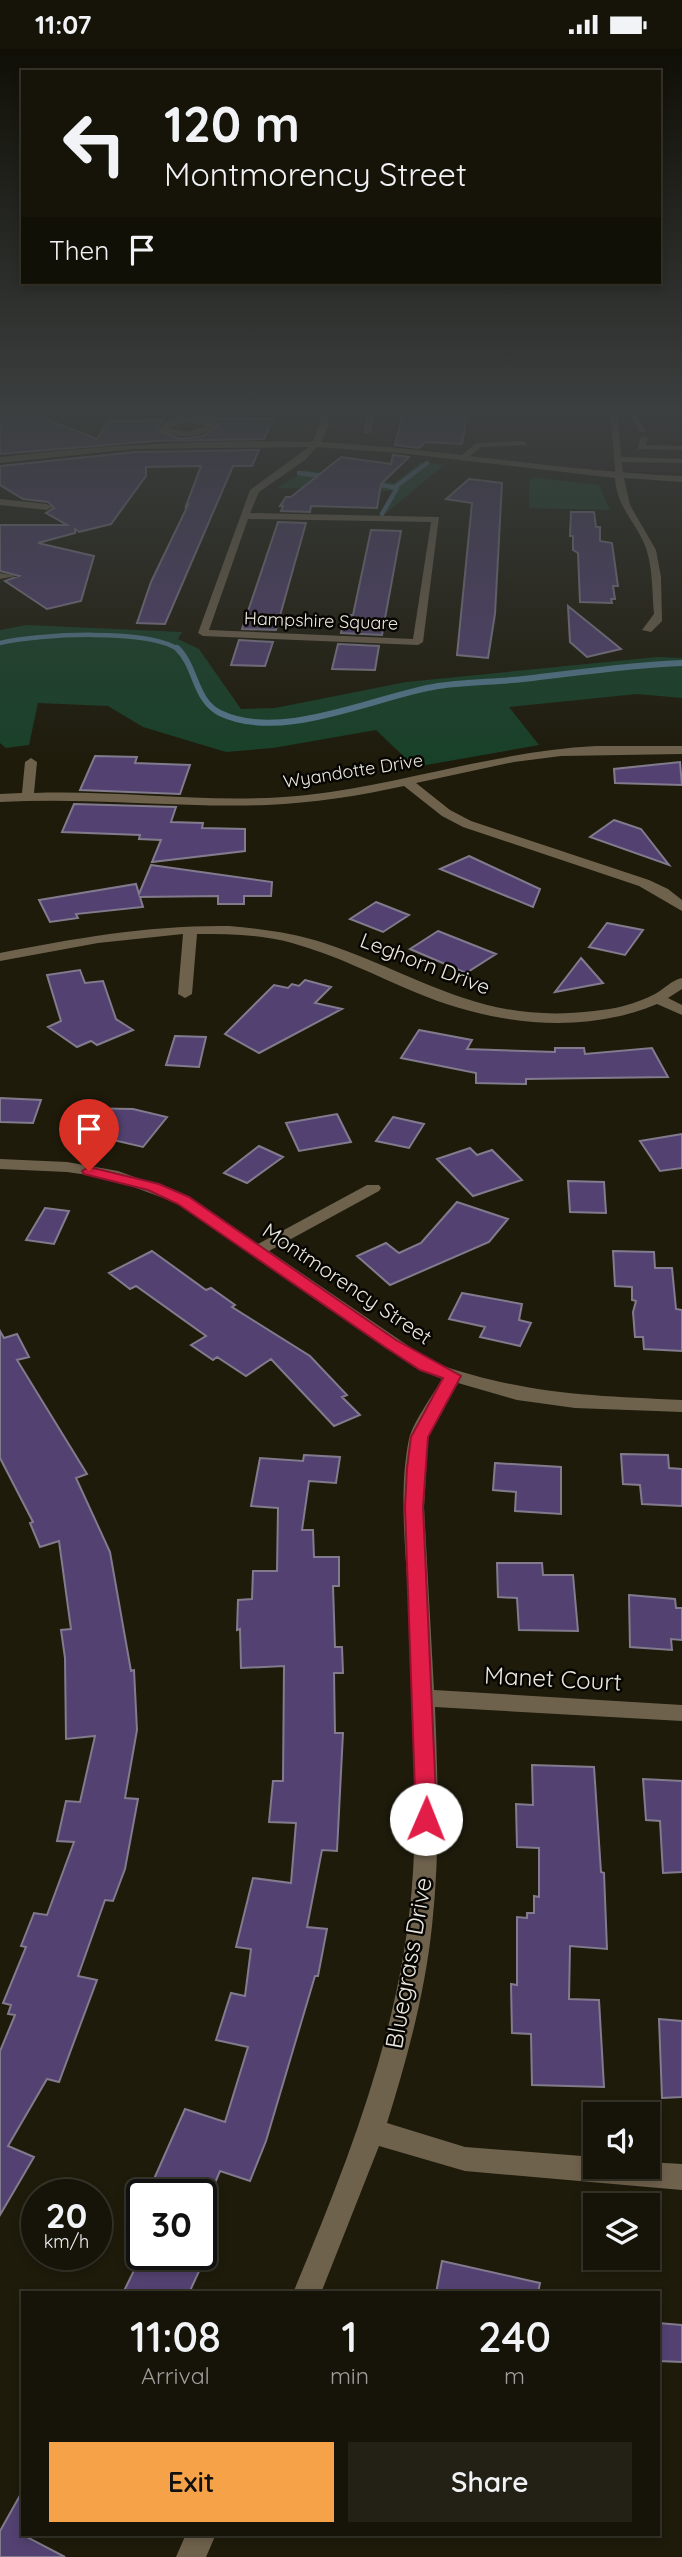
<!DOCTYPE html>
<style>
:root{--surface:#161408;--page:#232116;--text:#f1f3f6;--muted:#9e9e9c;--line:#353329;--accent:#f6a248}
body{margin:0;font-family:Quicksand,sans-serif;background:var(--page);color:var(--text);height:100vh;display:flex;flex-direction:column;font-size:26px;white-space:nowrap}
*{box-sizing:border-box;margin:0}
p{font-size:23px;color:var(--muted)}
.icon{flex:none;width:38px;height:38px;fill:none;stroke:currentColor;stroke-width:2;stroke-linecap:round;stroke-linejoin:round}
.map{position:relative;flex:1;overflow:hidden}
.panel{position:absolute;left:21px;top:2242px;width:639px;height:245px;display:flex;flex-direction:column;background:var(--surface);border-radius:0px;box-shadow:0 4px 10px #0003,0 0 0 2px var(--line)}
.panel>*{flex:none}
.top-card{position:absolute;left:21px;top:21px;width:640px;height:214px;border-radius:0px;box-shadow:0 4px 10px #0003,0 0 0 2px var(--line);background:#161408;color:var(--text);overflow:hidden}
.fabs{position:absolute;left:583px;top:2053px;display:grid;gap:14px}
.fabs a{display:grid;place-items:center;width:77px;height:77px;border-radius:0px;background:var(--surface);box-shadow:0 4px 10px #0003,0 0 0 2px var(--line);font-size:35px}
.speed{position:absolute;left:21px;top:2130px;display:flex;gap:14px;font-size:35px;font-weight:700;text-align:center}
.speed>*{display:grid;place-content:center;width:91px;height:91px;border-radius:50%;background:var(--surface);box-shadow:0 4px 10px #0003,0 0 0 2px var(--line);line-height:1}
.speed small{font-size:18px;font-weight:400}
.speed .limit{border:4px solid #111;border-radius:10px;background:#fff;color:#111}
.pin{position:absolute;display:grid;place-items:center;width:60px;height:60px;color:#fff;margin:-72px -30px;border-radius:50% 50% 50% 0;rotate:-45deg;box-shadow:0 0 7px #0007}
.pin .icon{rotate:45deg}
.me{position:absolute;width:77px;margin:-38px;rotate:1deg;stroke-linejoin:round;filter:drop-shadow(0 0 5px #0008)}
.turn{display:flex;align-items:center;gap:24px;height:147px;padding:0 28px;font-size:32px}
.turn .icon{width:91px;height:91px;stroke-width:2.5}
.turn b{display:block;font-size:49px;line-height:60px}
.then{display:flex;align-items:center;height:66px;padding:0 28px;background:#0003;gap:14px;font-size:26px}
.eta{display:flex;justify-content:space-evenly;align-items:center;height:119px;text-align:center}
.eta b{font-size:42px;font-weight:600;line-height:49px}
.action{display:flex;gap:14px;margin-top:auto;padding:14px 28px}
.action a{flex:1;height:80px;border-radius:0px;background:var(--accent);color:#111;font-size:28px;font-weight:600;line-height:80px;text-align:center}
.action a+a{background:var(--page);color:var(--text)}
.status{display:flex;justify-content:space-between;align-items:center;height:49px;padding:0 35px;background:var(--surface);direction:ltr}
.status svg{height:19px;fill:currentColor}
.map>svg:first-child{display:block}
.commercial{fill:#2f1c1a}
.green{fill:#194129}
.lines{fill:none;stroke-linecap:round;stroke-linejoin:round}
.stream-far1{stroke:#54788c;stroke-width:4.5}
.stream{stroke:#54788c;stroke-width:6}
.building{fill:#534271;stroke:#817b8d;stroke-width:2}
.service{fill:#6f624d;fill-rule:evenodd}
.minor{fill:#6f624d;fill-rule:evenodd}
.route{fill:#e11d48;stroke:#92132f;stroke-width:2}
.labels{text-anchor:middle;stroke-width:5;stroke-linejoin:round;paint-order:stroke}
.far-street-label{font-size:18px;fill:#ebe9df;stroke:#070602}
.street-label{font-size:21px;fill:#ebe9df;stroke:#070602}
.near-street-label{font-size:24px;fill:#ebe9df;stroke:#070602}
</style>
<div class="status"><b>11:07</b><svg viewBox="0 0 49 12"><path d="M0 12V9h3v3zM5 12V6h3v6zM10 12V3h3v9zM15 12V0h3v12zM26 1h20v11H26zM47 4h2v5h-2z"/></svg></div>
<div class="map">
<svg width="682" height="2508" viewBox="0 0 682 2508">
<rect width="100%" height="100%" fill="#1e1b0b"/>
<path class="commercial" d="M340 361H682V425L583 420 342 392 334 389 342 373Z"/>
<path class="green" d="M421 413 444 416 385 465H379L394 442 277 439 305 421 395 434Z
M533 428 599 436 610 461 529 459V433Z
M27 576 182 583 178 590 199 600 241 660 275 659 406 633 657 608 682 609V649L637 645 509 658 539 696 415 718 376 681 273 699 226 703 143 678 108 657 38 654 29 696 6 699 0 694V581Z"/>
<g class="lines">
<path class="stream-far1" d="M299 424 329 428
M371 434 397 439 382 465
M395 438 427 414
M0 594C36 585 150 579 179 601"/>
<path class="stream" d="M177 599C197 618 194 651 220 664 282 694 375 647 438 637 467 633 495 633 523 630 576 624 629 616 682 614"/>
</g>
<path class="building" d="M22 361 97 390 109 372 164 371 157 377 158 381 180 390 203 387 218 377 204 367 174 368 178 361H214L210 369 273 370 264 390 156 392 0 405V366Z
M404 361H468L462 395 425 393 419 399 395 396Z
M259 401 252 417H233L165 575 137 574 151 533 188 456 186 457 201 417 146 418V427L111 475 79 483 75 480V484L38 494 94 507 81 552 47 560 5 532 19 527 0 522V476H67L46 464 54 459 48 453 23 450 0 436V417L135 403Z
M393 406 409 408 381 435 377 459 311 457 310 463 281 462 283 457H280L286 448H291L341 408 391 415Z
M469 430 502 434 495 565 488 609 457 606 472 454 446 450Z
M571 463H594L596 478H600V492L612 494 618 537H613L615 550H611L612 554 580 553 578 504 573 501V487H570Z
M278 473 306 474 276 581 242 580Z
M371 481 401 482 382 586 341 584 345 566H353Z
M568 557 621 600 587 608 570 593Z
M239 591 273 593 265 617 231 616Z
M338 595 379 597 375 621 332 620Z
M95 707 137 708 135 714 190 716 180 745 80 741Z
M680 713 682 736 615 734 614 720Z
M74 755 176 758 171 773 203 774 202 779 245 780V802L152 813 161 791 139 790 140 786 62 783Z
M614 771 641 780 669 816 590 788Z
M469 807 540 840 533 858 440 820Z
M151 816 272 833 271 847H244V855H218V847L140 848 143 858 76 865 78 869 50 873 39 851 136 835 139 845Z
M376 853 409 866 383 883 350 870Z
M607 874 643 881 625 906 589 898Z
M438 882 496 905 466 924 410 900Z
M581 909 603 934 555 943Z
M80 921 85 934 103 932 116 970 133 981 97 996 91 992 77 998 48 978 61 972 47 926Z
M305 931 331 938 315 954 342 960 259 1004 225 985 274 936 288 939 292 935 299 937Z
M419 981 472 991 467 1000 555 1003V999H584L585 1005 652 999 668 1028 526 1030V1035L476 1034V1024L401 1009Z
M175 987 206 988 199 1018 166 1016Z
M0 1049 41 1051 33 1074 0 1073Z
M76 1059 133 1060 167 1068 143 1098 96 1087H70Z
M337 1065 351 1093 299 1102 286 1074Z
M393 1068 424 1075 409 1099 376 1092Z
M682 1085V1119L660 1122 640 1092Z
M259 1097 283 1108 247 1134 224 1124Z
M470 1099 477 1106 492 1101 522 1131 473 1147 437 1110Z
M568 1132 604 1133 606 1164 570 1163Z
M457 1153 508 1170 489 1193 390 1236 357 1207 386 1194 399 1204 421 1194Z
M45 1159 69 1162 54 1195 26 1191Z
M152 1202 206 1241 211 1239 235 1256 232 1258 310 1307 347 1346 342 1348 360 1366 334 1377 271 1310 246 1327 217 1308 213 1311 191 1296 206 1287 136 1237 130 1240 109 1224Z
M613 1202 654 1203 655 1219H672L676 1260 682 1261V1302L644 1300 643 1288H635L633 1263 636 1252 632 1251V1238L615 1237Z
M462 1244 522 1255 519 1271 531 1274 520 1297 480 1288 485 1278 449 1270Z
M0 1282 4 1289 17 1285 29 1308 17 1311 87 1425 76 1429 110 1503 131 1622 134 1621 137 1681 125 1749 138 1750 125 1820 113 1852 105 1851 78 1927 97 1931 59 2033 47 2030 8 2097 34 2108 0 2166V2002L15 1966 8 1965 11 1956 3 1954 26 1898 21 1897 34 1864 47 1866 74 1793 57 1792 66 1752 80 1753 95 1687 66 1690 65 1609 61 1581 71 1580 59 1492 40 1498 30 1474 33 1473 0 1409Z
M621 1405 668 1406 669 1419 682 1420V1457L642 1455 640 1436 623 1435Z
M304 1406 340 1408 336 1434 309 1432 302 1481H313L314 1508H339V1537H333L335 1598H342L343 1624H334L335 1684H343L337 1802 322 1801 307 1878 327 1880 318 1927H315L266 2092 250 2132 220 2122 210 2146H168L150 2139 185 2060 225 2073 248 1998 216 1991 231 1944 245 1947 251 1900 236 1898 253 1829 291 1834 296 1774 269 1773 273 1732H283L284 1617 241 1619 240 1580 237 1581 238 1551 252 1550 253 1522H277L278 1459 251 1457 260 1409 303 1412Z
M495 1414 561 1418V1465L515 1462 516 1443 493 1441Z
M497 1514H542L543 1526H573L578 1582 519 1581 517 1549 498 1548Z
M629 1546 675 1550 676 1559H682V1591L671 1590 672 1601 630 1598Z
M532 1716 594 1718 601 1823 604 1824 607 1900 570 1897 569 1950 599 1951 604 2038 532 2036 531 1985 512 1984 511 1935 517 1936V1868L527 1869V1864H534V1847L539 1848V1799L517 1798 516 1755 533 1756Z
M643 1730 682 1732V1823L663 1824 660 1772 646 1771Z
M659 1970 682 1972V2048L662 2049Z
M142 2205H207L189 2244H123Z
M442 2212 540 2234 538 2244H436Z
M658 2274 682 2276V2313L658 2312Z
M23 2441V2486L65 2508H0V2482Z"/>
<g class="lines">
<path class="service" d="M368 361H376L371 383 367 385 363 383Z
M610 361H618L621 408 682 410V414L622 413 623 428 616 430Z
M632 361 639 362V369L646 383H640L631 369Z
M186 369 204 370 215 377C200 390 175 391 159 379L169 371ZM186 373 206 377 187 383 168 379Z
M644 387 648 389 646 396 682 397V401L638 400 640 389Z
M524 392 527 396 481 398 464 412 457 410 476 394Z"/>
<path class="minor" d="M321 361H329V376L321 393C442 400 561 422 682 427V433L624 429 630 456 656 501 661 528 662 572 651 583 642 581 654 565C652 543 653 520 646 499 636 472 617 460 615 429L400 404 317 398 305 411 259 443 250 464 439 468 423 593 418 596 203 587 198 584 250 441 309 398 135 400 0 414V408C104 396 208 390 312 393L320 376ZM248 470 431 473 413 590 209 581Z
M0 450 47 455 52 458 47 461 0 456Z
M0 524 16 527 0 530Z
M596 697H682V705L561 707 514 713 416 734 450 761 471 772 649 831 668 840 682 851V862L639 837 463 778 442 767 404 737C358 747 313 754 267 756 178 759 89 748 0 753V745L22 744 25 713 31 709 37 713 34 744C125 741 216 756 307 746 404 735 497 702 596 697Z
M229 877C262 880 293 884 324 894 423 927 481 976 594 962 615 960 636 955 655 945 664 940 672 931 682 929V940L668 949 682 956V966L657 955C581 987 491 975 417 944 376 927 336 906 292 894 261 885 228 885 197 885L192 945 185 949 178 945 183 885 98 894 0 912V904C76 889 151 876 229 877Z
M0 1110 67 1113 118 1122 189 1148 258 1195 367 1136H379L381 1139 379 1142 269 1202 432 1313C521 1345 590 1347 682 1351V1363L575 1359 517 1351 458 1334 428 1388 424 1458 434 1641 682 1656V1672L435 1658C438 1731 440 1804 432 1877 425 1944 407 2010 387 2074L465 2098 595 2108V2118H648V2113L682 2115V2141L465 2122 379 2097 321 2244H293C350 2107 404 1972 413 1823 419 1729 412 1637 408 1543 405 1495 399 1438 409 1390 413 1373 433 1346 442 1330L420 1321 384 1298 177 1154 109 1129 67 1123 0 1120Z
M186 2485H216L206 2508H176Z"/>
</g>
<linearGradient id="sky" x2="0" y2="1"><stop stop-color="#100f06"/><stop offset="0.51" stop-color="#3b3f3f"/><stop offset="1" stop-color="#3b3f3f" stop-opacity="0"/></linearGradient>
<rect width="682" height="712" fill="url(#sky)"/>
<path class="route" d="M89 1118 159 1135 189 1148 396 1291 461 1327 428 1388 423 1458 437 1770 434 1777 426 1779 419 1777 416 1770 405 1458 407 1419 411 1388 443 1329 420 1321 385 1298 178 1155 148 1141 84 1125 82 1122Z"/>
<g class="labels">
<g class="far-street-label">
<text transform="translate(321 572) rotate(2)" y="6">Hampshire Square</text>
<text transform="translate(353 722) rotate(-9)" y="6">Wyandotte Drive</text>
</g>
<g class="street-label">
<text transform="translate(425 915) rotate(21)" y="7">Leghorn Drive</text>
<text transform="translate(347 1235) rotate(34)" y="7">Montmorency Street</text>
</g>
<g class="near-street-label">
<text transform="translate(553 1630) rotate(3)" y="8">Manet Court</text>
<text transform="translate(409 1914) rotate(-80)" y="8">Bluegrass Drive</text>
</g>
</g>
</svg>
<div class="fabs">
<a><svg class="icon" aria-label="sound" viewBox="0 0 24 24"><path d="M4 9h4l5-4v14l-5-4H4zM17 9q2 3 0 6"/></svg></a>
<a><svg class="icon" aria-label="layers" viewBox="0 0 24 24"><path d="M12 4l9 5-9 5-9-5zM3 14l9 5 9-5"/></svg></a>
</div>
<div class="speed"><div>20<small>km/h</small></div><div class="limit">30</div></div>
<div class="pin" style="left:89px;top:1122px;background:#d93025"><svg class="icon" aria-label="arrive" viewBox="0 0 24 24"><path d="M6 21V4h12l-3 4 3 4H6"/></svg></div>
<svg class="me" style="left:426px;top:1770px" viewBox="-20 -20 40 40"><circle r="19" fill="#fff"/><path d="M0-13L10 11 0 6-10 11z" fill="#e11d48"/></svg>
<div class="top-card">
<div class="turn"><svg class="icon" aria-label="left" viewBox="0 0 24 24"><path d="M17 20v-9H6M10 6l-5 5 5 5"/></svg><div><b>120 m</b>Montmorency Street</div></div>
<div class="then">Then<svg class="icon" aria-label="arrive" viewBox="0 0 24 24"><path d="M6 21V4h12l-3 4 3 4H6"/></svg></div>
</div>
<section class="panel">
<div class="eta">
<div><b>11:08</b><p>Arrival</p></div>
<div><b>1</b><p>min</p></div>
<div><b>240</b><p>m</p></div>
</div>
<div class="action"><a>Exit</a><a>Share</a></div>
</section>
</div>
